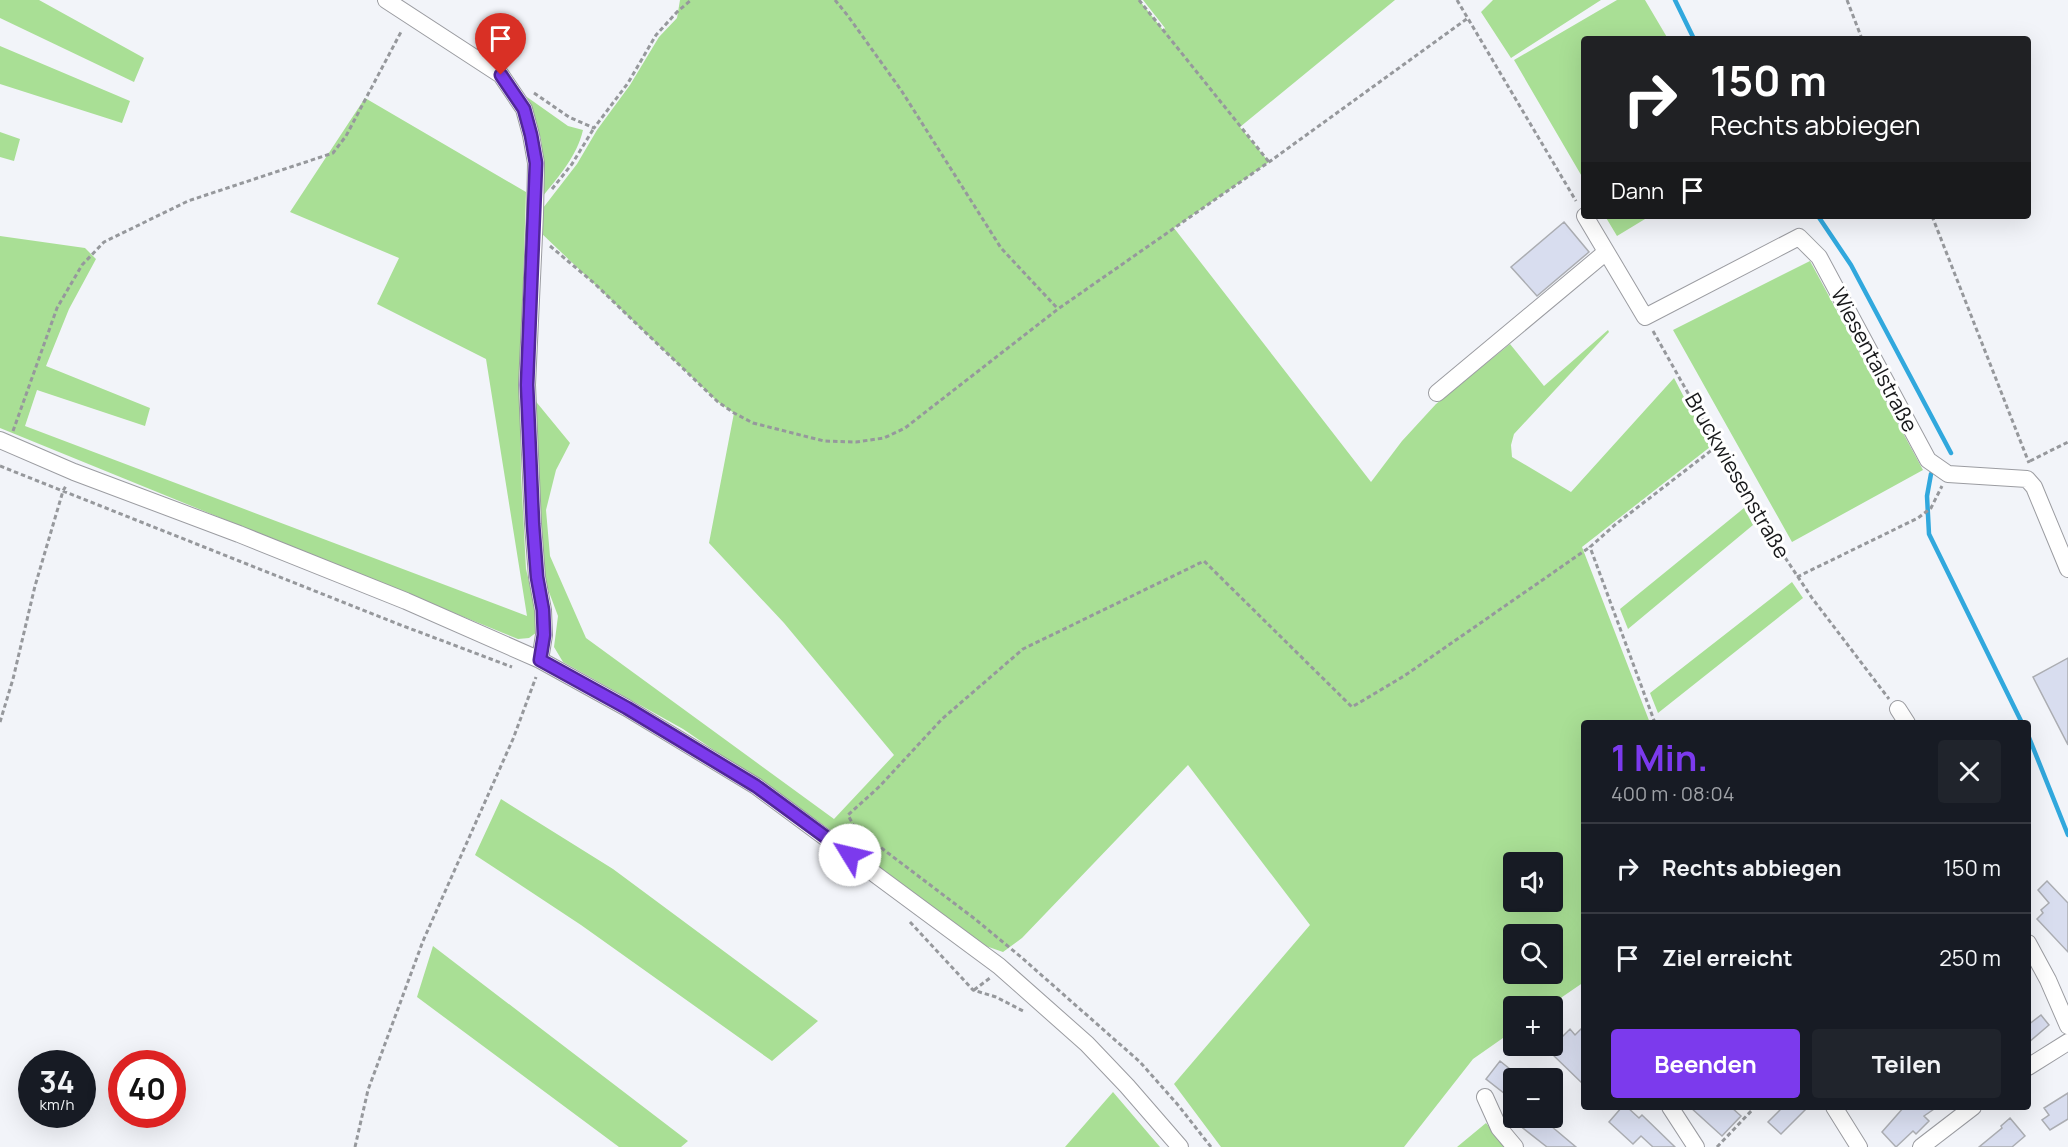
<!DOCTYPE html>
<html lang="de">
<meta charset="utf-8">
<style>
:root{--surface:#171b24;--page:#20242c;--text:#f1f3f6;--muted:#9ea1a6;--line:#363941;--accent:#7c3aed}
body{margin:0;font-family:Manrope,sans-serif;background:var(--page);color:var(--text);height:100vh;display:flex;flex-direction:column;font-size:22px;white-space:nowrap}
*{box-sizing:border-box;margin:0}
p{font-size:20px;color:var(--muted)}
.icon{flex:none;width:33px;height:33px;fill:none;stroke:currentColor;stroke-width:2;stroke-linecap:round;stroke-linejoin:round}
.map{position:relative;flex:1;overflow:hidden}
.side{position:absolute;left:1581px;top:720px;width:450px;height:390px;display:flex;flex-direction:column;background:var(--surface);border-radius:6px;box-shadow:0 6px 24px #0002}
.side>*{flex:none}
.guide{position:absolute;left:1581px;top:36px;width:450px;height:183px;border-radius:6px;box-shadow:0 6px 24px #0002;background:#202124;color:#fff;overflow:hidden}
.controls{position:absolute;left:1503px;top:852px;display:grid;gap:12px}
.controls a{display:grid;place-items:center;width:60px;height:60px;border-radius:6px;background:var(--surface);box-shadow:0 6px 24px #0002;font-size:30px}
.speed{position:absolute;left:18px;top:1050px;display:flex;gap:12px;font-size:30px;font-weight:700;text-align:center}
.speed>*{display:grid;place-content:center;width:78px;height:78px;border-radius:50%;background:var(--surface);box-shadow:0 6px 24px #0002;line-height:1}
.speed small{font-size:15px;font-weight:400}
.speed .limit{border:9px solid #d22;background:#fff;color:#111}
.pin{position:absolute;display:grid;place-items:center;width:51px;height:51px;color:#fff;margin:-62px -26px;border-radius:50% 50% 50% 0;rotate:-45deg;box-shadow:0 0 6px #0007}
.pin .icon{rotate:45deg}
.me{position:absolute;width:66px;margin:-33px;rotate:306deg;stroke-linejoin:round;filter:drop-shadow(0 0 4px #0008)}
.turn{display:flex;align-items:center;gap:21px;height:126px;padding:0 30px;font-size:27px}
.turn .icon{width:78px;height:78px;stroke-width:2.5}
.turn b{display:block;font-size:42px;line-height:51px}
.then{display:flex;align-items:center;height:57px;padding:0 30px;background:#0003;gap:12px;font-size:22px}
.round{display:grid;place-items:center;flex:none;width:63px;height:63px;border-radius:6px;background:var(--page)}
.head{display:flex;align-items:center;justify-content:space-between;height:102px;padding:0 30px}
h1{font-size:36px;font-weight:700;line-height:45px;color:var(--accent)}
.action{display:flex;gap:12px;margin-top:auto;padding:12px 30px}
.action a{flex:1;height:69px;border-radius:6px;background:var(--accent);color:#fff;font-size:24px;font-weight:700;line-height:69px;text-align:center}
.action a+a{background:var(--page);color:var(--text)}
ul{padding:0;list-style:none}
li{display:flex;align-items:center;gap:18px;height:90px;padding:0 30px;border-top:2px solid var(--line)}
li div{flex:1}
li b{display:block;font-size:22px}
li em{font-style:normal}
.map>svg:first-child{display:block}
.green{fill:#a9df95;fill-rule:evenodd}
.lines{fill:none;stroke-linecap:round;stroke-linejoin:round}
.stream{stroke:#31a8dd;stroke-width:4.5}
.building{fill:#d8ddef;stroke:#abadb2;stroke-width:1.5}
.minor-casing{stroke:#9b9ca1;stroke-width:18}
.path{stroke:#96989c;stroke-width:3;stroke-dasharray:4.5 3;stroke-linecap:butt}
.minor{stroke:#fff;stroke-width:16}
.route-casing{stroke:#51269a;stroke-width:15}
.route{stroke:#7c3aed;stroke-width:10}
.labels{text-anchor:middle;stroke-width:6;stroke-linejoin:round;paint-order:stroke}
.street-label{font-size:21px;fill:#17181a;stroke:#fff}
</style>
<div class="map">
<svg width="2068" height="1147" viewBox="0 0 2068 1147">
<rect width="100%" height="100%" fill="#f2f4f9"/>
<path class="green" d="M0 0H39L144 58 134 82 0 18Z
M680 0H1139L1163 30 1165 28 1143 0H1395L1240 127 1269 162 1174 228 1371 482 1402 441 1436 404 1510 344 1544 386 1608 330 1609 332 1514 434 1511 445 1512 457 1571 492 1674 378 1710 447 1582 547 1650 723H1584V982L1549 1006H1514L1513 1031 1473 1059 1404 1147H1221L1174 1084 1310 925 1188 765 1022 938 1003 952 980 944 831 830 683 729 563 662 554 647 558 616 540 568 533 398 570 443 556 470 546 510 550 556 586 638 834 819 894 755 784 623 709 543 734 413 718 402 539 231 543 208 577 164 597 130 630 85 659 37 677 18ZM1514 862H1552V902H1514ZM1514 934H1552V974H1514Z
M1493 0H1601L1511 58 1481 12Z
M1617 0H1645L1668 39H1584V180L1514 60Z
M0 46 130 101 122 123 0 84Z
M527 97 568 126 583 130C577 156 559 176 543 196V161L541 139Z
M365 98 526 192 520 379 521 474 526 569 538 619 537 632 529 638 518 639 0 428V236L85 248 96 259 69 309 46 366 150 408 145 426 37 390 25 426 527 616 486 359 377 304 399 258 290 212Z
M0 132 20 139 14 161 0 157Z
M1605 216H1650L1617 236Z
M1810 261 1923 470 1792 542 1673 330Z
M1744 508 1753 525 1628 629 1620 609Z
M1792 582 1803 598 1658 713 1650 693Z
M501 799 613 869 818 1021 772 1061 581 925 475 855Z
M433 946 688 1141 681 1147H619L417 997Z
M1113 1092 1160 1147H1065Z
M1486 1123 1505 1147H1457Z"/>
<g class="lines">
<path class="stream" d="M1675 0 1694 39
M1818 216 1851 265 1951 453
M1931 474 1927 496 1929 534 2022 723
M2028 735 2068 835"/>
</g>
<path class="building" d="M1564 222 1589 252 1537 296 1511 267Z
M2068 658V745L2033 677Z
M2047 881 2068 903V952L2037 919 2043 913 2041 910 2049 903 2038 890Z
M2041 1015 2049 1025 2028 1043V1025Z
M1552 1025 1563 1036 1570 1029 1575 1035 1584 1026V1085L1552 1054Z
M1500 1061 1521 1078H1509L1514 1082V1101L1486 1079Z
M2068 1093V1119L2050 1130 2042 1120 2049 1115 2044 1108Z
M1622 1107H1627L1639 1118 1642 1115 1675 1147H1653L1641 1136 1633 1144 1609 1122Z
M1690 1107H1731L1741 1116 1722 1136Z
M1783 1107H1808L1781 1134 1768 1122Z
M1904 1107H1937L1924 1116 1929 1121 1916 1134 1913 1131 1896 1147 1882 1132Z
M1510 1118H1558L1551 1126 1576 1147H1547Z
M2010 1118 2025 1136 2012 1147H1979L2002 1128 2001 1126Z"/>
<g class="lines">
<g class="minor-casing">
<path id="minor" d="M386 0 501 75 524 109 531 135 536 163 535 214 527 385 533 524 537 577 543 610 544 635 540 660
M1585 216 1645 317 1799 237 1819 257 1928 460 1948 474 2027 479 2034 487 2068 569
M1437 393 1606 252
M0 440 74 472 239 534 406 601 540 660 627 708 756 786 999 966 1087 1044 1127 1086 1180 1147
M1898 709 1907 723
M2028 943 2048 980 2068 1026
M2028 1067 2068 1042
M1485 1097 1499 1128 1515 1147
M1670 1107 1696 1147
M1834 1107 1859 1147
M1921 1147 1973 1107"/>
</g>
<path class="path" d="M835 0 848 16 901 90 1001 248 1058 309
M1139 0 1269 162
M1457 0 1576 201
M1847 0 1862 39
M534 93 569 117 594 128 628 83 656 35 677 12 691 0
M552 189 572 164 594 128
M1932 216 2029 463
M550 246 594 283 718 402 734 413 753 423 824 441 856 442 884 438 905 428 1058 309 1269 162 1468 18
M1653 331 1756 514 1812 598 1889 699
M13 431 57 308 82 265 104 242 188 201 333 153 346 136 402 30
M2030 461 2068 442
M0 466 398 624 512 667
M1797 577 1918 518 1931 508 1942 486
M0 722 13 679 35 586 63 491 67 484
M1655 723 1590 547 1616 524 1717 446
M910 922 973 990 996 997 1025 1012
M974 990 990 978
M355 1147 368 1090 423 941 513 739 536 677
M1211 1147 1178 1105 1140 1062 1021 957 975 919 855 828 848 815 880 786 942 719 1023 649 1204 561 1352 707 1404 676 1590 547
M1717 1147 1755 1107"/>
<use href="#minor" class="minor"/>
</g>
<g class="lines">
<g class="route-casing">
<path id="route" d="M501 75 524 109 531 135 536 163 527 385 533 524 537 577 543 610 544 635 540 660 627 708 756 786 850 855"/>
</g>
<use href="#route" class="route"/>
</g>
<g class="labels">
<g class="street-label">
<text transform="translate(1874 360) rotate(62)" y="7">Wiesentalstraße</text>
<text transform="translate(1737 476) rotate(60)" y="7">Bruckwiesenstraße</text>
</g>
</g>
</svg>
<div class="controls">
<a><svg class="icon" aria-label="sound" viewBox="0 0 24 24"><path d="M4 9h4l5-4v14l-5-4H4zM17 9q2 3 0 6"/></svg></a>
<a><svg class="icon" aria-label="search" viewBox="0 0 24 24"><circle cx="10" cy="10" r="6"/><path d="M15 15l6 6"/></svg></a>
<a>+</a>
<a>−</a>
</div>
<div class="speed"><div>34<small>km/h</small></div><div class="limit">40</div></div>
<div class="pin" style="left:501px;top:75px;background:#d93025"><svg class="icon" aria-label="arrive" viewBox="0 0 24 24"><path d="M6 21V4h12l-3 4 3 4H6"/></svg></div>
<svg class="me" style="left:850px;top:855px" viewBox="-20 -20 40 40"><circle r="19" fill="#fff"/><path d="M0-13L10 11 0 6-10 11z" fill="#7c3aed"/></svg>
<div class="guide">
<div class="turn"><svg class="icon" aria-label="right" viewBox="0 0 24 24"><path d="M7 20v-9h11M14 6l5 5-5 5"/></svg><div><b>150 m</b>Rechts abbiegen</div></div>
<div class="then">Dann<svg class="icon" aria-label="arrive" viewBox="0 0 24 24"><path d="M6 21V4h12l-3 4 3 4H6"/></svg></div>
</div>
<section class="side">
<div class="head"><div><h1>1 Min.</h1><p>400 m · 08:04</p></div><a class="round"><svg class="icon" aria-label="close" viewBox="0 0 24 24"><path d="M6 6l12 12M18 6L6 18"/></svg></a></div>
<ul>
<li><svg class="icon" aria-label="right" viewBox="0 0 24 24"><path d="M7 20v-9h11M14 6l5 5-5 5"/></svg><div><b>Rechts abbiegen</b></div><em>150 m</em></li>
<li><svg class="icon" aria-label="arrive" viewBox="0 0 24 24"><path d="M6 21V4h12l-3 4 3 4H6"/></svg><div><b>Ziel erreicht</b></div><em>250 m</em></li>
</ul>
<div class="action"><a>Beenden</a><a>Teilen</a></div>
</section>
</div>
